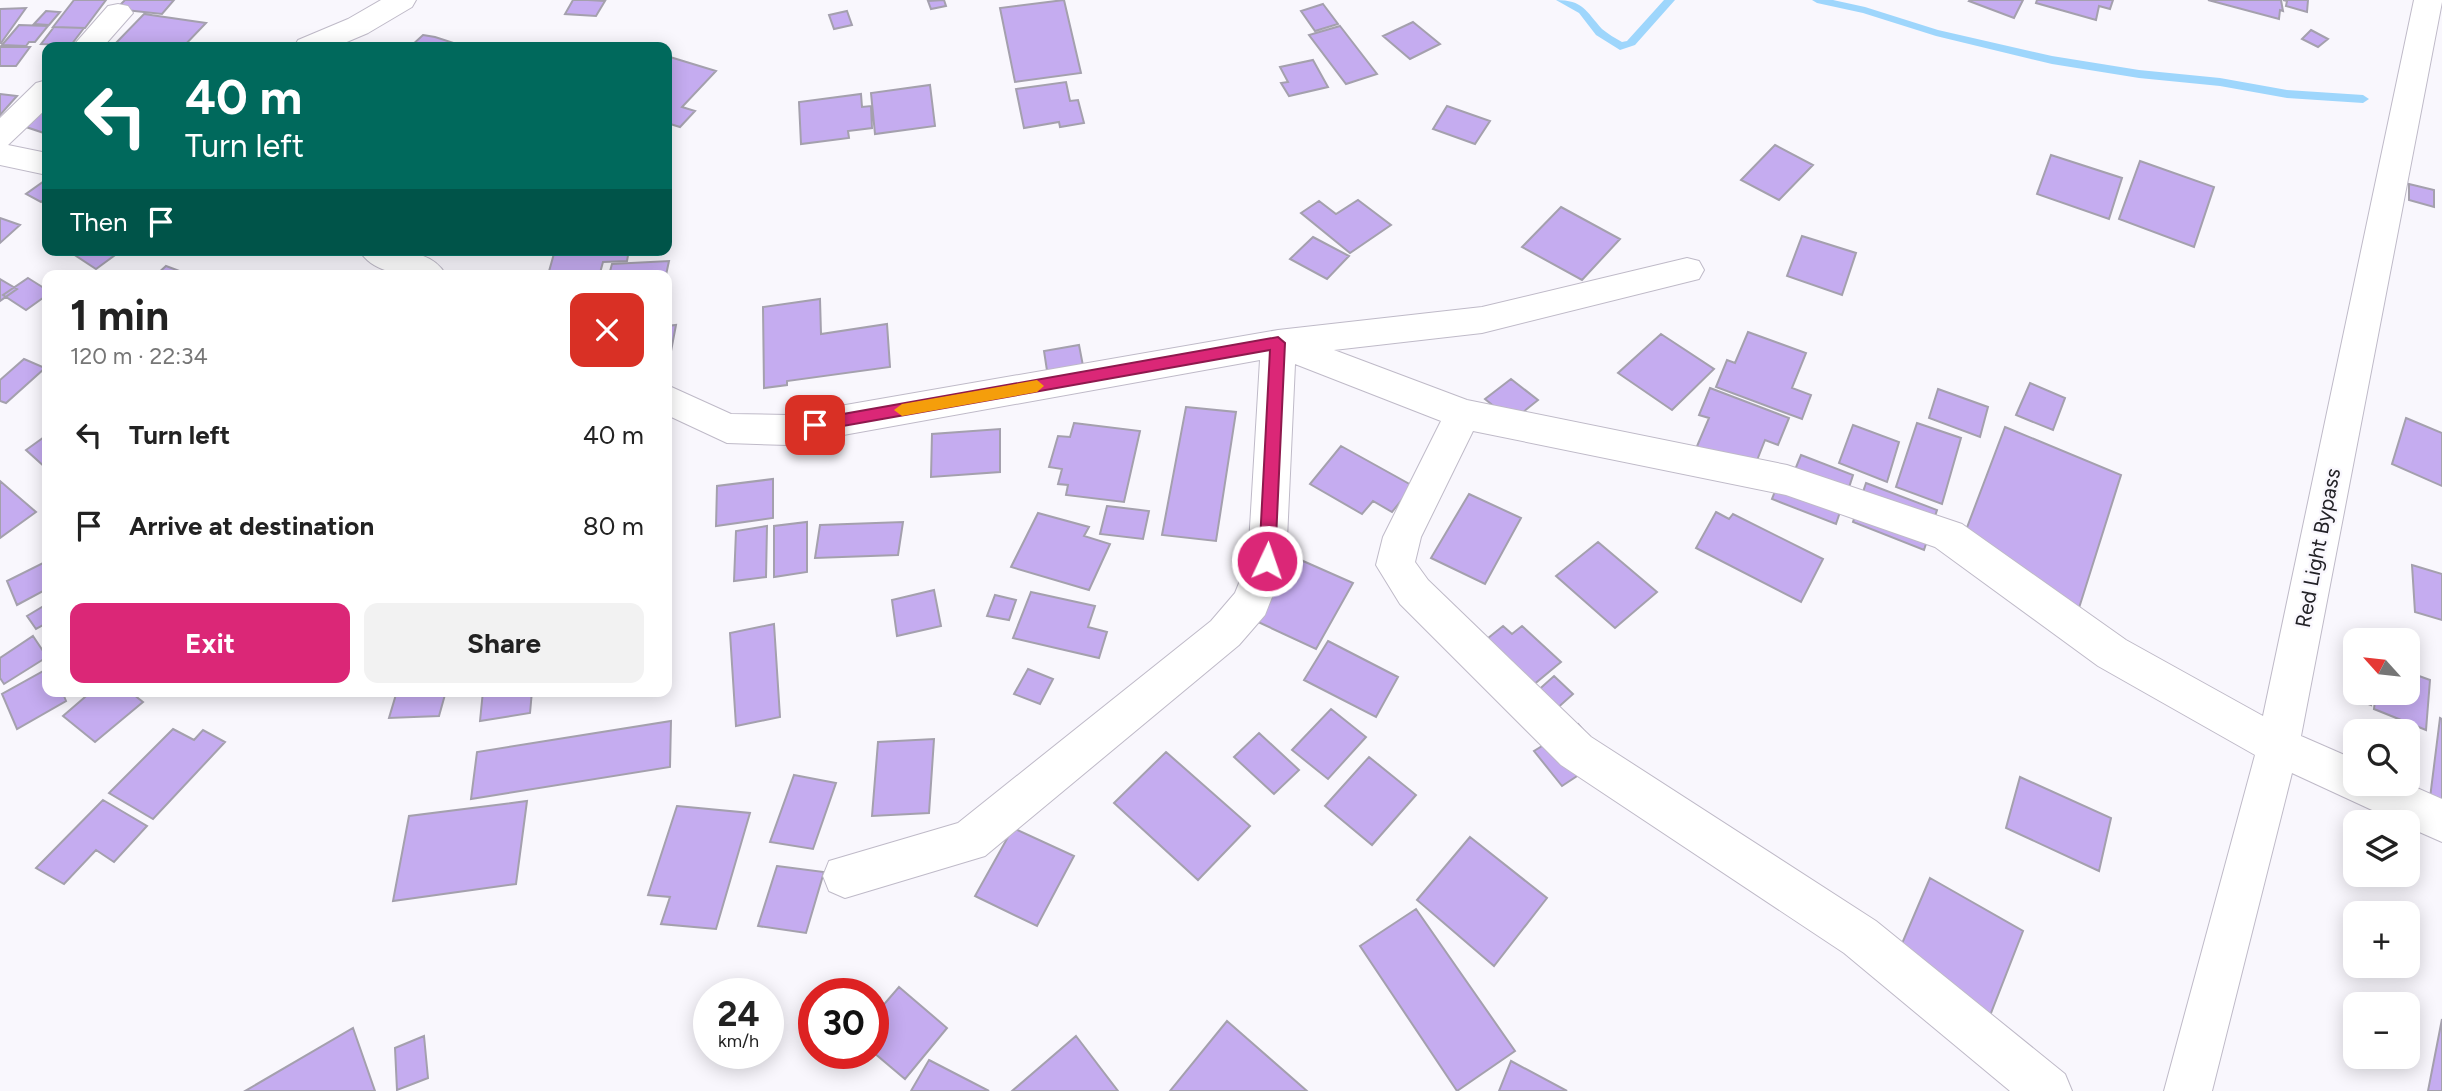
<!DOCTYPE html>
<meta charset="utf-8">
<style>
:root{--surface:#fff;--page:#f2f2f2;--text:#222;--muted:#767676;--accent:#db2777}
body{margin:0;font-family:Figtree,sans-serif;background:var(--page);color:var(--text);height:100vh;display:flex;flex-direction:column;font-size:26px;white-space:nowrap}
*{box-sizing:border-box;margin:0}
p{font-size:23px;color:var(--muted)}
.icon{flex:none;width:38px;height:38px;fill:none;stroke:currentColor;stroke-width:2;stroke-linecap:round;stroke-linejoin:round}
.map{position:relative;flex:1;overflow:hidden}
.sheet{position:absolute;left:42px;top:270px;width:630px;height:427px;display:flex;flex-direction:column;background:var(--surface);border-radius:14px;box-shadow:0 4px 18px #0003}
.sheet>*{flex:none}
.top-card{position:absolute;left:42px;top:42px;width:630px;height:214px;border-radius:14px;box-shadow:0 4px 18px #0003;background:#00695c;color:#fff;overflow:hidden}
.needle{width:46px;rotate:297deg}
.tools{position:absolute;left:2343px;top:628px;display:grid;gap:14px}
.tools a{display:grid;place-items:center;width:77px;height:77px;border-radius:14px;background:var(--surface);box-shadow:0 4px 18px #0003;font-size:35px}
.speed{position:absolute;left:693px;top:978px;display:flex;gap:14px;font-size:35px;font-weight:700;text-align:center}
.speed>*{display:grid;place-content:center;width:91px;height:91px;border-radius:50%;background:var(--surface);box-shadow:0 4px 18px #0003;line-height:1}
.speed small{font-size:18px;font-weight:400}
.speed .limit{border:10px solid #d22;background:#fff;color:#111}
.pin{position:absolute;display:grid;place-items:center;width:60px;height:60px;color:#fff;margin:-30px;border-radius:14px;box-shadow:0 4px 10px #0006}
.me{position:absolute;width:77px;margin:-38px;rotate:3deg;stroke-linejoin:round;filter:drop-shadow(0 0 5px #0008)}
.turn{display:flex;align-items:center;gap:24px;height:147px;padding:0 28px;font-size:32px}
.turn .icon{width:91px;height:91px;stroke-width:2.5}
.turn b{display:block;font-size:49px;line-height:60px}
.then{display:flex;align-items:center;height:66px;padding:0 28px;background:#0003;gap:14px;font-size:26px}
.round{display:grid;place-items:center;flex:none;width:74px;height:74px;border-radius:14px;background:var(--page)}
.head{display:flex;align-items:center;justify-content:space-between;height:119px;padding:0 28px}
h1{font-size:42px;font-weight:700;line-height:52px}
.action{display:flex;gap:14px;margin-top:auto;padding:14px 28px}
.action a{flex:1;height:80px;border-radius:14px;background:var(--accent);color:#fff;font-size:28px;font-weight:700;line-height:80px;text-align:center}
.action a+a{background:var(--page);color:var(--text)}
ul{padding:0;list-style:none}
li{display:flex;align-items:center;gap:21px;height:91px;padding:0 28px}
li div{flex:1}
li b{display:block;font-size:26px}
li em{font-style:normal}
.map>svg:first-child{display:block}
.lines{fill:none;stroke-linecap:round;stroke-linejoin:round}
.stream{fill:#9ed6fc;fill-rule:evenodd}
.building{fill:#c5acf0;stroke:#a4a0ad;stroke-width:2}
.street-casing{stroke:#bfbac8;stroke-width:2}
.street{fill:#fff;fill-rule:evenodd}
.route{fill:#db2777;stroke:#8e194d;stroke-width:2}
.slow{fill:#f59e0b}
.labels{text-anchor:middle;stroke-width:5;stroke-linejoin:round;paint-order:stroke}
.street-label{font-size:21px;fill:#222126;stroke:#f9f7fd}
</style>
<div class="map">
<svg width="2442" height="1091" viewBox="0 0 2442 1091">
<rect width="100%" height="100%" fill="#f9f7fd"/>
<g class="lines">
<path class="stream" d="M1556 0C1583 0 1586 11 1602 29 1608 34 1615 38 1622 42L1627 41 1664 0H1675L1635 45 1620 50 1596 35 1579 13Z
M1812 0H1833L1865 7 1938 30 2052 56 2139 70 2220 78 2287 90 2363 95 2369 99 2363 103 2287 98 2220 86 2139 78 2052 64 1936 36 1863 13 1817 3Z"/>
</g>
<path class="building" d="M74 0H106L85 28 53 27Z
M125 0H174L162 14 116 9Z
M573 0H588L605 1 596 16 565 14Z
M944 0 946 6 931 9 928 1Z
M1064 0 1081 73 1015 82 1000 8Z
M2023 0 2014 18 1969 1 1970 0Z
M2037 0H2113L2110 9 2099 6 2096 20 2036 3Z
M2208 0H2281L2283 11 2280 10 2279 19Z
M2283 0H2308L2307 12 2286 6 2287 1Z
M1323 4 1338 24 1315 31 1301 11Z
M26 8 1 43H0V9Z
M46 11 60 12 49 25 34 24Z
M847 11 852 25 834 29 829 15Z
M144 14 206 23 183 47H112Z
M1413 22 1440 44 1410 59 1383 36Z
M19 25 48 26 35 42H29L26 46 2 45Z
M1340 26 1377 74 1346 84 1309 35Z
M54 27 84 28 71 45 41 44Z
M2311 30 2328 39 2318 47 2302 39Z
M423 35 435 37 457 44 453 47H410Z
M0 47H30L16 66H0Z
M670 57 716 71 682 107 695 111 680 127 667 123V60Z
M1313 60 1328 87 1289 96 1281 83 1288 82 1280 67Z
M1066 82 1070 101 1078 100 1084 123 1060 127 1059 122 1024 128 1016 89Z
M930 85 935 126 875 134 871 93Z
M0 94 17 96 0 115Z
M861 94 862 107 871 106 872 128 848 131 849 138 801 144 799 102Z
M47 106V134L23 126Z
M1447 106 1490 121 1475 144 1433 129Z
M1775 145 1813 165 1779 200 1741 180Z
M2051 155 2122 178 2109 219 2037 194Z
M2140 161 2214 187 2194 247 2119 219Z
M47 179V197L41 202 26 194Z
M2409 184 2434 190V207L2409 200Z
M1358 200 1391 225 1350 253 1301 213 1319 201 1336 214Z
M1561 207 1620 239 1582 280 1522 247Z
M0 218 20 225 0 243Z
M1802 236 1856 253 1842 295 1787 276Z
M1313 237 1349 256 1327 279 1290 259Z
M67 250H122L96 269Z
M555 250H629L627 261 603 262 600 273 548 275Z
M669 261 666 275H609L612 264Z
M166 266 190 275H156Z
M28 278 47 290V295L26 310 3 295Z
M0 279 17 289 0 301Z
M820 299 821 334 887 324 890 367 787 381V385L764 388 763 307Z
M676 325 667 372V326Z
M1748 332 1806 353 1792 388 1811 395 1802 419 1716 387 1727 360 1735 363Z
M1661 334 1714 369 1672 410 1618 373Z
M1079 345 1084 371 1048 377 1044 351Z
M24 359 45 368 6 403 0 401V380Z
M1511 379 1538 400 1512 421 1485 399Z
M2030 383 2065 398 2053 430 2016 415Z
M1710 388 1789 418 1778 445 1765 440 1752 473 1695 451 1709 418 1699 415Z
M1938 389 1988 407 1980 437 1929 418Z
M1186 407 1236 412 1216 541 1162 535Z
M2406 418 2442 433V486L2392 464Z
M1074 423 1140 431 1124 502 1066 495 1068 485 1058 484 1062 469 1049 467 1058 436 1070 437Z
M1917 423 1961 438 1942 504 1896 487Z
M1853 425 1899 442 1887 482 1839 463Z
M2005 427 2121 475 2079 608 1957 554Z
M1000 429V472L931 477 932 434Z
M47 435V469L26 450Z
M1341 446 1413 486 1392 512 1373 501 1362 514 1310 484Z
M1801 455 1853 475 1844 503 1790 482Z
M773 479V518L716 526 717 486Z
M0 481 36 512 0 538Z
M1779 481 1842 506 1836 524 1772 499Z
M1866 483 1937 510 1924 550 1853 522Z
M1469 494 1521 518 1485 584 1431 558Z
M1107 506 1149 511 1143 539 1100 534Z
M1716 512 1729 519 1733 514 1823 559 1801 602 1696 548Z
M1038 513 1089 527 1084 536 1110 544 1089 590 1011 567Z
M807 522V572L774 577V526Z
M903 522 898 555 815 558 820 525Z
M767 526 766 577 734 581 736 531Z
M1598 542 1657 592 1615 628 1556 576Z
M1294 557 1353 583 1316 649 1256 621Z
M45 562 47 589 17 605 7 581Z
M2412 565 2442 574V620L2415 612Z
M934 590 941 626 897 636 892 600Z
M1031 592 1095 606 1088 627 1107 632 1099 658 1013 638Z
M995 595 1016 600 1009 620 987 616Z
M47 604V623L36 629 27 616Z
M774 624 780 717 736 726 730 633Z
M1503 626 1512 634 1522 626 1561 662 1509 705 1472 651Z
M33 636 47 657 4 684 0 678V658Z
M1328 641 1398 677 1376 717 1304 680Z
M2352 655 2356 656V693H2372L2371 705 2345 695Z
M47 669V691H62L66 701 17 729 2 694Z
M1028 669 1053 679 1040 704 1014 694Z
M2408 672 2430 680 2426 730 2374 709 2376 693H2408Z
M1554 676 1573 694 1553 712 1534 694Z
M92 691H129L143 702 95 742 63 716Z
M397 691H446L439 716 389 718Z
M483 691H532L530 713 480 721Z
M1331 709 1366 737 1328 779 1292 750Z
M2440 718 2442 719V803L2430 798Z
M671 721 670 767 471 799 477 752Z
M1578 724 1606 757 1562 786 1534 751Z
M173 729 194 740 203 730 225 742 153 819 109 793Z
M1259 733 1299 770 1274 794 1234 757Z
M934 739 929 813 872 816 878 742Z
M2408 749 2417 753 2412 792 2392 784H2408Z
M1166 752 1250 826 1198 880 1114 803Z
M1369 757 1416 795 1372 845 1325 806Z
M794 775 836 783 813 849 770 842Z
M2020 777 2111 818 2099 871 2006 828Z
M103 800 147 826 114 862 96 850 64 884 36 868Z
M527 801 516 884 393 901 409 816Z
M677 806 750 813 716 929 661 924 670 897 648 895Z
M1013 828 1074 856 1037 926 975 896Z
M1470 837 1547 898 1494 966 1417 900Z
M777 866 824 872 806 933 758 926Z
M1930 878 2023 931 1984 1031 1889 974Z
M1416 909 1515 1051 1457 1091 1360 946Z
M899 987 947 1028 905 1079 873 1052V1017Z
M2442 1019V1091H2428Z
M1227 1021 1307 1091H1170Z
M353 1028 375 1091H245Z
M424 1036 428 1078 397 1090 395 1048Z
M1076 1036 1118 1091H1012Z
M929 1060 989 1091H911Z
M1511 1061 1567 1091H1499Z"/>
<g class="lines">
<g class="street-casing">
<path id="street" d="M381 0H416L412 7 368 33 335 47H294L298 40 348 19Z
M2414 0H2442V2L2301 736 2356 760V784H2408L2442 799V842L2408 827V822H2398L2292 773 2212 1091H2164L2255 755 2098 666 1935 547 1786 495 1473 431 1421 537 1415 562 1428 580 1591 737 1876 921 2065 1074 2072 1091H2010L1844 953 1561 765 1400 604 1376 565 1383 537 1441 421 1295 364 1286 561 1265 615 1239 645 985 856 845 898 829 891 823 876 829 861 958 823 1211 621 1235 593 1248 561 1260 360 788 445 727 443 667 415V385L731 414 788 415 1278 330 1482 307 1687 258 1699 261 1704 270 1699 279 1482 333 1334 350 1467 400 1787 465 1962 524 2126 640 2263 716Z
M118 4 128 6 133 13 103 47H72L108 6Z
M47 80V108L8 145 47 153V175L0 165V118L36 83Z
M359 250C387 250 430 246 446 275 418 275 376 279 359 250Z"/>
</g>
<use href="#street" class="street"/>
</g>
<path class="route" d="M1278 337 1285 343 1275 561 1273 566H1262L1259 561 1270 350 815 431 808 425 815 419Z"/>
<path class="slow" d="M1037 380 1044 386 1037 392 902 416 894 410 902 404Z"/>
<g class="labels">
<g class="street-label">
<text transform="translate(2318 548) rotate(-79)" y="7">Red Light Bypass</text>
</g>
</g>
</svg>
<div class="tools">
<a><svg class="needle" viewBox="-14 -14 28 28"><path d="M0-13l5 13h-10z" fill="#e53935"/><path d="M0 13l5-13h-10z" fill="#767676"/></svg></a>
<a><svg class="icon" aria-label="search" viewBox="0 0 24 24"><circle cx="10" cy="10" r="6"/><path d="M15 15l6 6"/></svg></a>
<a><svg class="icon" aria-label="layers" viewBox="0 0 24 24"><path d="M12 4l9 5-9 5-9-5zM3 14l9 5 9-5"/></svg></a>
<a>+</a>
<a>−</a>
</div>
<div class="speed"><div>24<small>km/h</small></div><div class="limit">30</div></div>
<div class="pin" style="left:815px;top:425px;background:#d93025"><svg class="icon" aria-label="arrive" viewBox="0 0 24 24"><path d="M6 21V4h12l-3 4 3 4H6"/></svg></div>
<svg class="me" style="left:1267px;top:561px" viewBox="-20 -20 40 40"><circle r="17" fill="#db2777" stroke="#fff" stroke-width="3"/><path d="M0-11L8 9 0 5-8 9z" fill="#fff"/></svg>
<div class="top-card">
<div class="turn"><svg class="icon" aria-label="left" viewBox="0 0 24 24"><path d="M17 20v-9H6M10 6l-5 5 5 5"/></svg><div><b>40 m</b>Turn left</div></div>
<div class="then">Then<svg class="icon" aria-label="arrive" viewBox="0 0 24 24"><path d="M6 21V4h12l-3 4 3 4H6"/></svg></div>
</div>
<section class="sheet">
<div class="head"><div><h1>1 min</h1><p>120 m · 22:34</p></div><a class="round" style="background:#d93025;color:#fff"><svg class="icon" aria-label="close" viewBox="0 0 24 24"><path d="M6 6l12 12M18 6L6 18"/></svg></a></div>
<ul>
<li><svg class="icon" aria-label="left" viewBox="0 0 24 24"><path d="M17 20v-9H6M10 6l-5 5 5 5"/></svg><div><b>Turn left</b></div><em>40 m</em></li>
<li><svg class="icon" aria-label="arrive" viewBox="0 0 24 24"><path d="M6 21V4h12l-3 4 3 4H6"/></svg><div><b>Arrive at destination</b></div><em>80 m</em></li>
</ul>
<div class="action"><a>Exit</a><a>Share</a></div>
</section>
</div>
